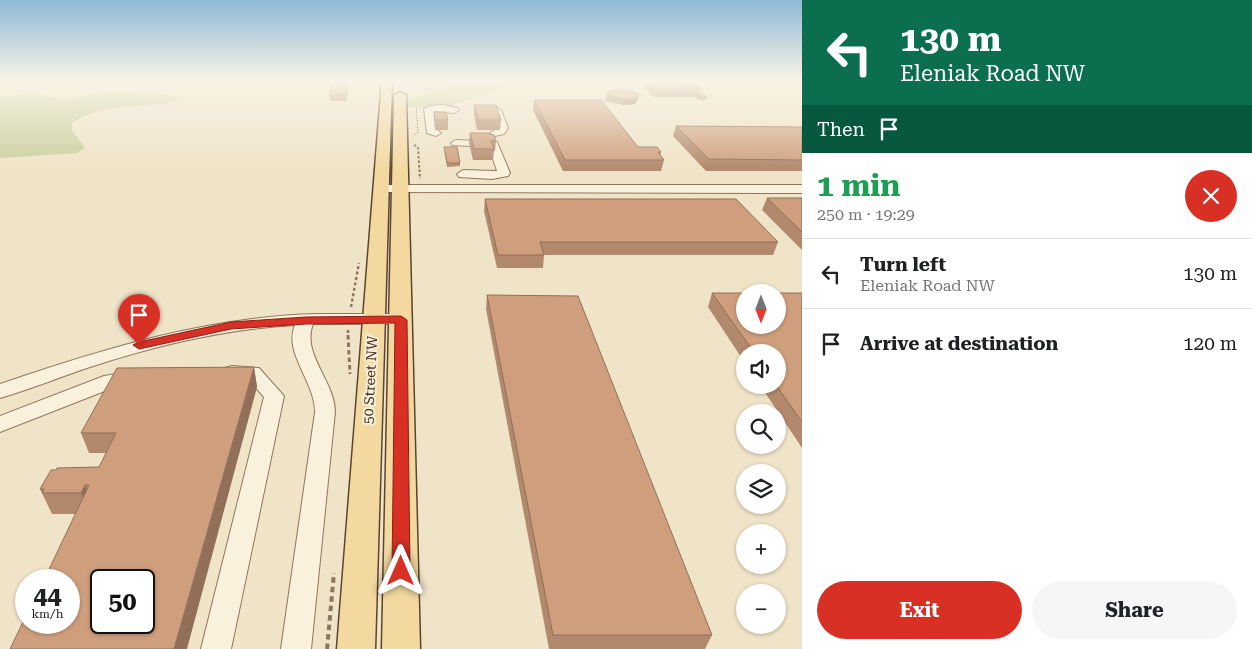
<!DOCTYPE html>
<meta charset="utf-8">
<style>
:root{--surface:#fff;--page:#f6f6f6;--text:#202124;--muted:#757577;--line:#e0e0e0;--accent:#d93025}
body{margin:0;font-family:"Roboto Serif",serif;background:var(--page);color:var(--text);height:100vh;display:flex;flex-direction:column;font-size:19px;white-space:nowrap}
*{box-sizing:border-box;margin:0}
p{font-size:16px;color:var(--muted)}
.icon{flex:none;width:28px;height:28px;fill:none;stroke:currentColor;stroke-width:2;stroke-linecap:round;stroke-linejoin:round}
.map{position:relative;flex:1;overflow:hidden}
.panel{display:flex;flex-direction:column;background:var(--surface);width:450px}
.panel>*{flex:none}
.hud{background:#0b6e4f;color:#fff;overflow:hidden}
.needle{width:32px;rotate:180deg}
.controls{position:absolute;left:736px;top:284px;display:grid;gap:10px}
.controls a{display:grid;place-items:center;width:50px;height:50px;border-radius:50%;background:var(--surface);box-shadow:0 1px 4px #0004;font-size:25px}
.speed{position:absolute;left:15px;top:569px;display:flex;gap:10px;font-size:25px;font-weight:700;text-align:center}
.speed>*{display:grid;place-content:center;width:65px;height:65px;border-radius:50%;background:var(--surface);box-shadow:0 1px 4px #0004;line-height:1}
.speed small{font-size:12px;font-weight:400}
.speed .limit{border:2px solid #111;border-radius:8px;background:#fff;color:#111}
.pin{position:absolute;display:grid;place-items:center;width:42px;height:42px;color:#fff;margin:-51px -21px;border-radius:50% 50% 50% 0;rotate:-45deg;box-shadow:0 0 5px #0007}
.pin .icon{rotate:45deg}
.me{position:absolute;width:55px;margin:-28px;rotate:0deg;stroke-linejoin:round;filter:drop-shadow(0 0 4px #0008)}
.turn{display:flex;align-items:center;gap:18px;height:105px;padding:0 15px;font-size:22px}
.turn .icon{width:65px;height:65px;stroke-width:2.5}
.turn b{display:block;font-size:35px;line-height:42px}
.then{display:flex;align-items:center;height:48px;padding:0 15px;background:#0003;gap:10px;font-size:19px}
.round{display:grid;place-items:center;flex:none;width:52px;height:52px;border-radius:26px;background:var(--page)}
.summary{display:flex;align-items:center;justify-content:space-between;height:85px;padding:0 15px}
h1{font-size:30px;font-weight:700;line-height:38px;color:#1e9e55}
.primary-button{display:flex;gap:10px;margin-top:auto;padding:10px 15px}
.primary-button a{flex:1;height:58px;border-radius:30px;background:var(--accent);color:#fff;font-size:20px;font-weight:700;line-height:58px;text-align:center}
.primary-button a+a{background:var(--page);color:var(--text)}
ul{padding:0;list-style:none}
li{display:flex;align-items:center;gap:15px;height:70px;padding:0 15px;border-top:1px solid var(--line)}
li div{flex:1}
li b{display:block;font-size:19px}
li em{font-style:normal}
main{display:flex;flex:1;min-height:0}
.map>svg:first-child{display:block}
.green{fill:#c9cf9b}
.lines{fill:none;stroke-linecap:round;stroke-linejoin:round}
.minor-casing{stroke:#8d765c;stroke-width:2}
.major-casing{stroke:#5b4430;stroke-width:3}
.path-far4{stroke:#8d765c;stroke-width:1;stroke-dasharray:2 1;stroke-linecap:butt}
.path-far3{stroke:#8d765c;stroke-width:2;stroke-dasharray:2.5 2;stroke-linecap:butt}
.path-far2{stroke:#8d765c;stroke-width:2.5;stroke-dasharray:3 2.5;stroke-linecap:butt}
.path-far1{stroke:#8d765c;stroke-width:3;stroke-dasharray:4.5 3;stroke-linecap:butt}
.path{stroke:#8d765c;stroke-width:4;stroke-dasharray:5.5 4;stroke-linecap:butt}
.minor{fill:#faf1dc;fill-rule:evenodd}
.major{fill:#f3d9a0;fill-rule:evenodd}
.wall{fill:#b2896c}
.shaded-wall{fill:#916f58}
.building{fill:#cf9f7d;stroke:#916f58;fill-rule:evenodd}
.route{fill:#d93025;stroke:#8d1f18}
.labels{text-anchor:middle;stroke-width:4;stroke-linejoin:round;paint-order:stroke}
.street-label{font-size:14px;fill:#3d2e20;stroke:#f7eed8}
</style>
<main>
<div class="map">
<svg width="802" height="649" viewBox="0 0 802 649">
<rect width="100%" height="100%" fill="#f0e4c8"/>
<path class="green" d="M467 80H525L448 107H405V101Z
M113 92 160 93 178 97 175 101 165 104C134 107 99 105 72 123V130L85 148 77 153 0 158V96L36 94 67 100 93 93Z"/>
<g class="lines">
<g class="minor-casing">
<path id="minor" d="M422 80H430V89H424Z
M443 105 457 108 459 110 454 113 434 111 436 129 441 133 436 136 427 133 424 109 429 106Z
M496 107 501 110 508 128 504 134 495 136 490 133 498 128 491 110Z
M456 140 497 142 510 173 508 176 492 179 459 177 457 174 463 170 497 171 489 147 452 145 451 143Z
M381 185H802V193L377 192 375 189 377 186Z
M316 314H401L407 315 410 319 407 323 401 324H313C301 354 335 381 335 412L311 649H281L315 412C315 381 283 353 295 325 225 329 157 345 90 367 60 377 31 389 0 398V384C103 349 206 317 316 314Z
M232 366 259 368 284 396 231 649H201L264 397 247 378 225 376 222 372 225 368Z
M132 371 139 373 142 377 139 381 115 387 0 432V416L104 376Z"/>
</g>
<g class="major-casing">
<path id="major" d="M382 80H392L375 649H337Z
M400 92 406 95 420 649H382L394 95Z"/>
</g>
<path class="path-far4" d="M414 135 418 132 416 106
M414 145 416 146"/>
<path class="path-far3" d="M414 145 418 147 420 179"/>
<path class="path-far2" d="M351 307 359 263
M348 330V336"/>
<path class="path-far1" d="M348 335 350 374"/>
<path class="path" d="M327 649 334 573"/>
<use href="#minor" class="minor"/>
<use href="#major" class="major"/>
</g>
<path class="wall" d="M434 80H452L444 83Z
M645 80H678L680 83 701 88 700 94 707 97 706 100H700L694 97H653L644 87Z
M348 84V90L346 101H330L329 95Z
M607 92 639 95 637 101 635 104 623 105 605 101Z
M534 100 638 147 661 152 660 156 664 160 661 171H563L533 110Z
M474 105 501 120 500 130H477L474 115Z
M434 112 448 120V130H435L434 122Z
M676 126 802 127V171H706L673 136Z
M470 133 496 141 495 151H494L493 160H473L469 143Z
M444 147 460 163V166L447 167Z
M767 198H802V250L762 210Z
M485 199 778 242 773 255H544L543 268H497L484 211Z
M712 293H802V448L760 385H778V352H745V363L708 307Z
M487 295 712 635 705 649H549L486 309Z
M254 367 257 387 75 514H52L40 489 99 467 106 453H89L81 433Z"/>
<path class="shaded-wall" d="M444 80H452L444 83Z
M348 84V90L346 101V95Z
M639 95 637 101 635 104 623 105 624 99Z
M254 367 257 387 187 649H174Z
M85 485 93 506 90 514 81 493Z"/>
<path class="building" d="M647 80H678L680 83H695L701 88H655Z
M332 84H348L346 95H329Z
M622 89 634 92 639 95 636 98 624 99 607 95V92Z
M695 94H703L707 97H701Z
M534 100H601L638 147H657L661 152H658L664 160H565Z
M474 105H496L501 120H478Z
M434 112H446L448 120H435Z
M676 126 802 127V160L709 159Z
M470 133H486L494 135 496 141H491L494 149H474Z
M444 147H457L460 163H447Z
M767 198H802V232Z
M485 199H736L778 242H540L544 255H498Z
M712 293H745V325H778V293H802V422L776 385H778V352H754Z
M487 295 578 296 712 635H553Z
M254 367 174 649H10L26 616V622H69V580H44L89 485H85L81 493H42L44 489H40L51 470H56L57 468 99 467 116 433H81L117 368ZM101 580H144V622H101Z"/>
<linearGradient id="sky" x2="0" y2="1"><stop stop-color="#8fbad6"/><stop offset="0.47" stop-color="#f8f3e6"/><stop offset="1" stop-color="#f8f3e6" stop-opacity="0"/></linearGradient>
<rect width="802" height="171" fill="url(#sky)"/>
<path class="route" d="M401 316 407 320 410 571 407 576 401 579 395 576 392 571 395 323 306 324 231 329 139 349 133 345 139 342 231 322 306 317Z"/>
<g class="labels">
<g class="street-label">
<text transform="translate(370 380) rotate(-87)" y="5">50 Street NW</text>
</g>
</g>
</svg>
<div class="controls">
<a><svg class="needle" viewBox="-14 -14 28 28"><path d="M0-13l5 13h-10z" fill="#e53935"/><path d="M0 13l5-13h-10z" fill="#757577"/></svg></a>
<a><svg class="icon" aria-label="sound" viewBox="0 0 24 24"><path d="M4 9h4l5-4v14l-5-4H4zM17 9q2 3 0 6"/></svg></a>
<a><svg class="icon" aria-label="search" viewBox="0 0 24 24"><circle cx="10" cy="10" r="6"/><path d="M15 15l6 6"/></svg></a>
<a><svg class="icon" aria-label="layers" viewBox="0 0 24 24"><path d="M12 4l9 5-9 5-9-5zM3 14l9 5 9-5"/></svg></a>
<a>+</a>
<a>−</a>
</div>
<div class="speed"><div>44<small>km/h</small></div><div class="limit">50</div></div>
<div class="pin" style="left:139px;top:345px;background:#d93025"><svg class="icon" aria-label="arrive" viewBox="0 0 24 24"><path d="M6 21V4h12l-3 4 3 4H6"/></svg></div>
<svg class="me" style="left:401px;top:571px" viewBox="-20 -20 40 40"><path d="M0-17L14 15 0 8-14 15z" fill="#d93025" stroke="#fff" stroke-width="4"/></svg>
</div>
<section class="panel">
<div class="hud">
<div class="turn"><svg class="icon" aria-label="left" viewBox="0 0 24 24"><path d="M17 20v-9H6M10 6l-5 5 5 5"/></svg><div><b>130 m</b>Eleniak Road NW</div></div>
<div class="then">Then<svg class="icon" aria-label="arrive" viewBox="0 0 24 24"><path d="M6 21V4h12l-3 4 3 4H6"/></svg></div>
</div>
<div class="summary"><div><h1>1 min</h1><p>250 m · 19:29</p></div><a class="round" style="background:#d93025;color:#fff"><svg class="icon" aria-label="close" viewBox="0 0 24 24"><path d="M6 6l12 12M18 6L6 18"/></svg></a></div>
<ul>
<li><svg class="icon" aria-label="left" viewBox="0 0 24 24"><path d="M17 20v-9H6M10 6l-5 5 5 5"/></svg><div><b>Turn left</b><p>Eleniak Road NW</p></div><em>130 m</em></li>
<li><svg class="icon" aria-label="arrive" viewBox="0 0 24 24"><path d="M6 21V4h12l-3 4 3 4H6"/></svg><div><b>Arrive at destination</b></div><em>120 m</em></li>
</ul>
<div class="primary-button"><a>Exit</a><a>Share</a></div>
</section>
</main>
